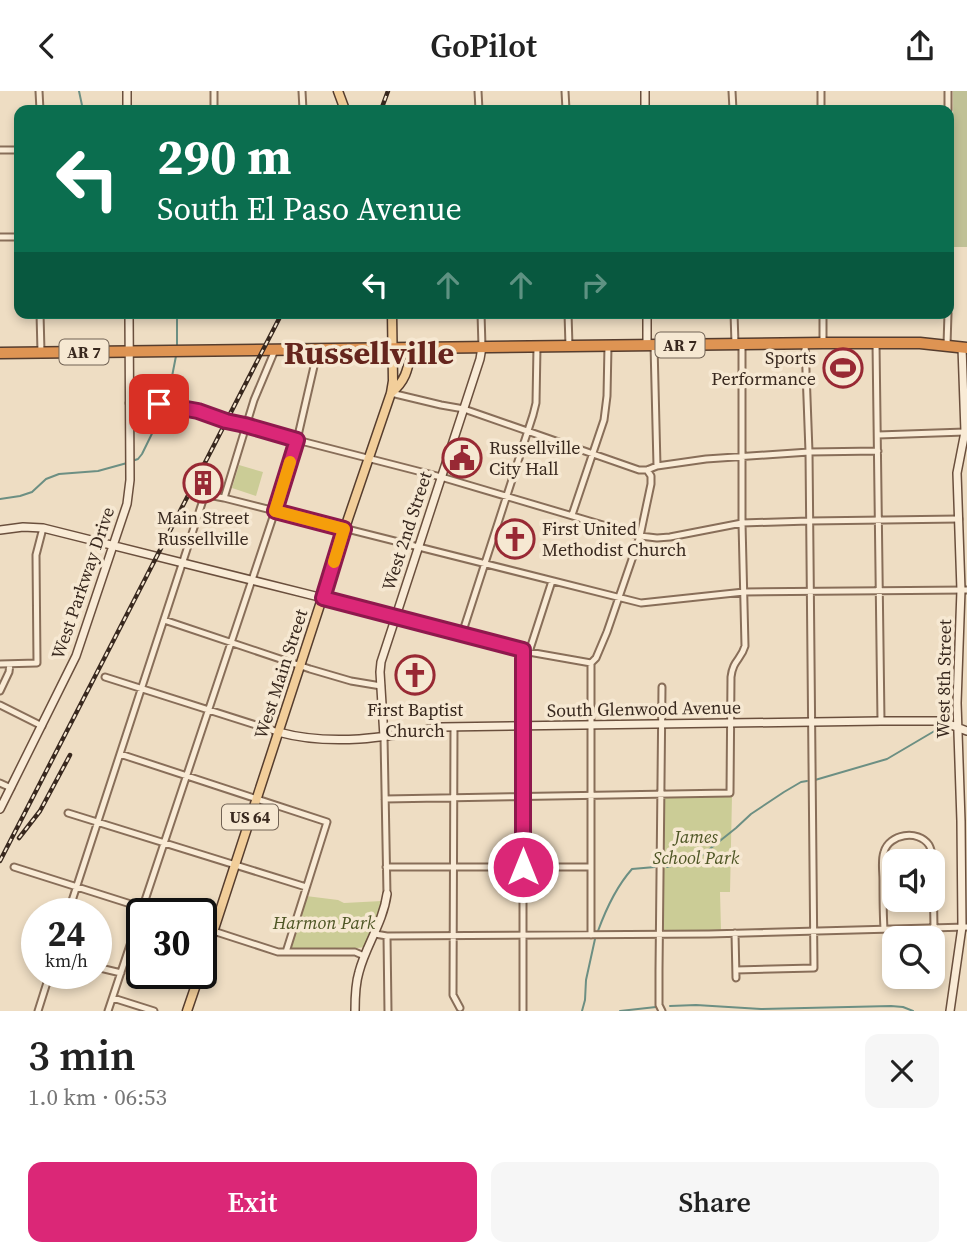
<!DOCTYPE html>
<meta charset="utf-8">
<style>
:root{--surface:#fff;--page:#f6f6f6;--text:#222;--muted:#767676;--accent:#db2777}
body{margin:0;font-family:"Source Serif 4",serif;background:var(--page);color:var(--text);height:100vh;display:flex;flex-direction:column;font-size:26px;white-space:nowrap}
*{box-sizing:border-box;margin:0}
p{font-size:23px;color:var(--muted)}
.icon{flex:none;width:38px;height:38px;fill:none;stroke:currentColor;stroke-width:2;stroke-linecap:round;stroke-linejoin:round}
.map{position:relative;height:920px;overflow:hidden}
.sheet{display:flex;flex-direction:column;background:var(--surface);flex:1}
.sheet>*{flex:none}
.hud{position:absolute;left:14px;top:14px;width:940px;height:214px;border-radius:14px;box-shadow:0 4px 10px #0003;background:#0b6e4f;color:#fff;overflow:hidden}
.buttons{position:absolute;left:882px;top:758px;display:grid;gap:14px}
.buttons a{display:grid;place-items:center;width:63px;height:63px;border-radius:14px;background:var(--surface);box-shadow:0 4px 10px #0003;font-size:35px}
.speed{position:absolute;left:21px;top:807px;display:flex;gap:14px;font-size:35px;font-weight:700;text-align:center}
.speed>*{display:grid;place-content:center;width:91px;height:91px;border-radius:50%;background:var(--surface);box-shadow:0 4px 10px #0003;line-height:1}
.speed small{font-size:18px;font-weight:400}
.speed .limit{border:4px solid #111;border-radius:10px;background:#fff;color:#111}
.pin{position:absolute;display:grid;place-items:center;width:60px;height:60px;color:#fff;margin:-30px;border-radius:14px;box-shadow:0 4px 10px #0006}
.me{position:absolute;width:77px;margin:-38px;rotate:0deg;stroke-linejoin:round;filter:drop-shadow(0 0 5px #0008)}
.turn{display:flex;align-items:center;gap:24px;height:147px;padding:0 28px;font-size:32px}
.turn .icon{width:91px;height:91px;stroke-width:2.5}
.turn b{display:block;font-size:49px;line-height:60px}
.lanes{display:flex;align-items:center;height:66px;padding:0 28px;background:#0003;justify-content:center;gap:35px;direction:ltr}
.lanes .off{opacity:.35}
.round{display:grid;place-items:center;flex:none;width:74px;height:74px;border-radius:14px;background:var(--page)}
.summary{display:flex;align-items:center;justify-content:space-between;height:119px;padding:0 28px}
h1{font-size:42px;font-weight:600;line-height:52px}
.action{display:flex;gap:14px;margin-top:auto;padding:14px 28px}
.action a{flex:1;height:80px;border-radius:14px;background:var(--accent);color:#fff;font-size:28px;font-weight:600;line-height:80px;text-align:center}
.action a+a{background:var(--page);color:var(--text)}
header{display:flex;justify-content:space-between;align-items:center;height:91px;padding:0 28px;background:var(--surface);font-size:32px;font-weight:600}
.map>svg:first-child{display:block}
.green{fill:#cbcc96}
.cemetery{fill:#c0c196}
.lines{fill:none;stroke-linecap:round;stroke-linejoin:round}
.stream{stroke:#6c8f83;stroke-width:2}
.street-casing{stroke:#886e59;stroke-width:9}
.secondary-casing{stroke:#6a4f3d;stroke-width:10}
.primary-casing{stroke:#563d2e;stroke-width:11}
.highway-casing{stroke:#563d2e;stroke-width:13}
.street{stroke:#f9ebd6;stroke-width:5}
.secondary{stroke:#f9ebd6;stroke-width:7}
.primary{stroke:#f2ce9a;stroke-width:8}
.highway{stroke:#de9453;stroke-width:10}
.rail-casing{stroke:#38281e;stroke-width:4.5}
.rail{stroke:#f6e8d2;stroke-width:2;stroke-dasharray:5;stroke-linecap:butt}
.route-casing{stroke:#8e194d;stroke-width:18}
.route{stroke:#db2777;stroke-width:12}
.slow{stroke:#f59e0b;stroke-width:12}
.labels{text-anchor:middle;stroke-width:7;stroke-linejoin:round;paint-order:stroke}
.shield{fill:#f6e8d2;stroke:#716254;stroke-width:2}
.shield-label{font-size:16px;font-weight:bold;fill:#38281e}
.poi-label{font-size:18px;fill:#38281e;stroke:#f6e8d2;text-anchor:start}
.street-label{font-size:18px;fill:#38281e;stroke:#f6e8d2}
.park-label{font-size:18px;font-style:italic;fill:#4d5524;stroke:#f6e8d2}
.town-label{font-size:32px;font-weight:bold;fill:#65251d;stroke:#f6e8d2}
</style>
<header><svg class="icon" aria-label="back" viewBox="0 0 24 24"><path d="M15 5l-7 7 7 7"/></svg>GoPilot<svg class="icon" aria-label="share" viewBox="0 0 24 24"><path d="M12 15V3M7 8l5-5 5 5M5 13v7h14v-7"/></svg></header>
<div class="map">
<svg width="967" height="920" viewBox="0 0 967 920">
<rect width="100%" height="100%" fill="#eeddc3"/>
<path class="green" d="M239 374 263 381 256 405 232 397Z
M732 705 730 801H720L721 839 666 840 661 838 662 712 664 707Z
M306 805 338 809 344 812 382 810 376 832 365 856 350 858 292 857 291 855Z"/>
<path class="cemetery" d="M953 0H967V156H954Z"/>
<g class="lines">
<path class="stream" d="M79 0 83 19
M177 256V222
M167 311 176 265
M132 370 138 368 142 363 165 316
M0 408 20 405 32 401 46 388 59 383 98 380 127 372
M815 689 887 668 943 635
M667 776 688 771 701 765 736 737 751 723 784 701 801 691 807 690
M598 840C606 818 616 796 632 778L655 776
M670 915 696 914 761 918 891 915 903 916 913 920
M582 920 585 909 586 889 595 848
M620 920 656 916"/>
<g class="street-casing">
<path id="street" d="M39 0 40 19
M214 0V19
M302 0 303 19
M478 0 479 19
M565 0 566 19
M732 0 733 19
M821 0V19
M948 19V0
M0 59H19
M0 146H19
M40 222 41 261
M481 222 482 256
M568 222 569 255
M734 222 735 253
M823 222V252
M876 252 881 630
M654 254 657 375
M947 254 948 222
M391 302 441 314 464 318 639 379H647L657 375 706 368 809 361 878 360
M129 312 159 313 198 321 226 330 245 334 297 349 441 386 640 445 657 447 670 446 742 432 809 430 959 428
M878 344 965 341
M224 407 254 309 275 259
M572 424 604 329 607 305 608 255
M323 507 523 560 591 572
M164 529 310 578 351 590 381 595
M462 543 533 324 536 312 537 256
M529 561 552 490
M0 573 37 572 36 464 43 437
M105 586 278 641
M0 600 9 581 10 573
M0 614 42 635
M454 636 453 904 460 917
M384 646 387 803
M120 663 327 731 286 861
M0 692 11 697
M385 708 730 702 731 586C733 569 741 569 745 555L742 432V254
M68 722 306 796
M933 775 934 838
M14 776 159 822
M386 776H591
M68 822 203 409 208 404 224 407 641 512 744 501 967 499
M201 836 278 861H355L364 865
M884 838C883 822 883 805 883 789 883 780 881 769 884 761 889 743 918 738 929 754 932 759 932 765 933 770
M735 842 736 887
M375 843 387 845 709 843 967 836
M591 844V572L596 567 607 541 640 445 651 393V385L647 379
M387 845 388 920
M96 876 121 882
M736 879 814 877 809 361 805 253
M113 907 154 920
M38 920 50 882
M108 920 275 420 297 349 318 258
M523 920V560
M662 920 659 914V879L662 596"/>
</g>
<g class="secondary-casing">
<path id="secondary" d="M127 0V19
M645 0V19
M647 222V254
M0 439 23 436 43 437 323 507
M278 641C333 656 387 646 442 636L881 630H941L967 640
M384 646 380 581 381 571 480 268 482 256
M0 718 76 565 127 413 130 389 129 222
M355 920C355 907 355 894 359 881 366 854 383 832 387 803
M950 920 962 836 961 730 957 612 961 499 957 382 965 341 962 256"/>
</g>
<g class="primary-casing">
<path id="primary" d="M338 0 345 19
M391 302C407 289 408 276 412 257
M201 878 348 428 391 302 393 290 392 222
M187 920 200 882"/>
</g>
<g class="highway-casing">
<path id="highway" d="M0 262 823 252H920L967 257"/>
</g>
<use href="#street" class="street"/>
<use href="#secondary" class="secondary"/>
<use href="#primary" class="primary"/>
<use href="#highway" class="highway"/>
<g class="rail-casing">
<path id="rail" d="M381 19 388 0
M19 747 40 720 70 664
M0 770 282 222"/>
</g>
<use href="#rail" class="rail"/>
</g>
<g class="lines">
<g class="route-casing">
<path id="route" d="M159 313 198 320 226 330 245 334 297 349 275 420 344 438 323 507 523 559V776"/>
</g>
<use href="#route" class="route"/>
<path class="slow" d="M290 371 275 420 344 438 334 471"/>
</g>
<defs>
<g id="stadium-ring" transform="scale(2.0125)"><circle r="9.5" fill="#f6e8d2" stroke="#982934" stroke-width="1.5"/><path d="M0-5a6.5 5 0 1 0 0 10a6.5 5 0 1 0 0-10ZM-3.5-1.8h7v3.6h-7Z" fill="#982934"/></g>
<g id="civic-ring" transform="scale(2.0125)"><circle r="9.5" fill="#f6e8d2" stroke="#982934" stroke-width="1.5"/><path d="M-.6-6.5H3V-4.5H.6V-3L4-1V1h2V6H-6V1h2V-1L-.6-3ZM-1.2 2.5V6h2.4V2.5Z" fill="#982934"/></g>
<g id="building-ring" transform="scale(2.0125)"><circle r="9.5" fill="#f6e8d2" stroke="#982934" stroke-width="1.5"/><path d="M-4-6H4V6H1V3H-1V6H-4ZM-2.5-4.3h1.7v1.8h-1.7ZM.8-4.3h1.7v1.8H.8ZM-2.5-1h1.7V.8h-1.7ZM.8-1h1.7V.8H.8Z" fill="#982934"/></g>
<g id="church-ring" transform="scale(2.0125)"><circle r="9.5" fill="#f6e8d2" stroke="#982934" stroke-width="1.5"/><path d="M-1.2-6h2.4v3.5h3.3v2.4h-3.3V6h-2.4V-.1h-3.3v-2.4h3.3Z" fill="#982934"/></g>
</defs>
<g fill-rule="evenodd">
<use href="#stadium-ring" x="843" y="277"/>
<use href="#civic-ring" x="462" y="367"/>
<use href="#building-ring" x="203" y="392"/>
<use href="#church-ring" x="515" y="448"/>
<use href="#church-ring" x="415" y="584"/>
</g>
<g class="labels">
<g class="shield">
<rect x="655.5" y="241.5" width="49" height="25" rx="5"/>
<rect x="59.5" y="248.5" width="49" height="25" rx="5"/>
<rect x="222" y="713.5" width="56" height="25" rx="5"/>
</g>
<g class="shield-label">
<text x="680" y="260">AR 7</text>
<text x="84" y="267">AR 7</text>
<text x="250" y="732">US 64</text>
</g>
<g class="poi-label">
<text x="816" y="273" text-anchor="end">Sports<tspan x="816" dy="21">Performance</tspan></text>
<text x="489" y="363">Russellville<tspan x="489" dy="21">City Hall</tspan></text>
<text x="203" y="433" text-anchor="middle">Main Street<tspan x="203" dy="21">Russellville</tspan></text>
<text x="542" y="444">First United<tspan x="542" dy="21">Methodist Church</tspan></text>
<text x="415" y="625" text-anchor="middle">First Baptist<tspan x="415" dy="21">Church</tspan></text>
</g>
<g class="street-label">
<text transform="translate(407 440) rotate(-72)" y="6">West 2nd Street</text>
<text transform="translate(83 492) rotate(-71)" y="6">West Parkway Drive</text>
<text transform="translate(281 583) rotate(-72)" y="6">West Main Street</text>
<text transform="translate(944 588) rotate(-89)" y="6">West 8th Street</text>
<text transform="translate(644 618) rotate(-1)" y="6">South Glenwood Avenue</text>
</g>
<g class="park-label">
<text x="696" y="752">James<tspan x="696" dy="21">School Park</tspan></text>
<text x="324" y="838">Harmon Park</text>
</g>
<g class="town-label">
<text x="369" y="273">Russellville</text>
</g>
</g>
</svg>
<div class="buttons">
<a><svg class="icon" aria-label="sound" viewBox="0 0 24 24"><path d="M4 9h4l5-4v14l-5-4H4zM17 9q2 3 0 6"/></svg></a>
<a><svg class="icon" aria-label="search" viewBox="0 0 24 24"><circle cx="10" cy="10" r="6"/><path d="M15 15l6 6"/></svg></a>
</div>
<div class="speed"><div>24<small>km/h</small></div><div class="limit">30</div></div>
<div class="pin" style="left:159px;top:313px;background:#d93025"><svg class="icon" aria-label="arrive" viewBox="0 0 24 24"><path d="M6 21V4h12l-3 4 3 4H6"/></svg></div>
<svg class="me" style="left:523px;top:776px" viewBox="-20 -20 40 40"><circle r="17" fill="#db2777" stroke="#fff" stroke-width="3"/><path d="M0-11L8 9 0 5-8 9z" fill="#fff"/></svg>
<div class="hud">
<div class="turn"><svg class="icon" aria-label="left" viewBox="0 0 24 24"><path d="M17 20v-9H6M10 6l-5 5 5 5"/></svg><div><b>290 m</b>South El Paso Avenue</div></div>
<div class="lanes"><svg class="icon" aria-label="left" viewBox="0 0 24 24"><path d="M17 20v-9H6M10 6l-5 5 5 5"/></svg><svg class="icon off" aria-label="ahead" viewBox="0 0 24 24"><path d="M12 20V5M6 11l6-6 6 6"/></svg><svg class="icon off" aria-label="ahead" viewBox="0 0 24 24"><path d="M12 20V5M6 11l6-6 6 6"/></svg><svg class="icon off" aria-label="right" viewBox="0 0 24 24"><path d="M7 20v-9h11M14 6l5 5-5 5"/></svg></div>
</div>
</div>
<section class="sheet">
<div class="summary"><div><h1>3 min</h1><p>1.0 km · 06:53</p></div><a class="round"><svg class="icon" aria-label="close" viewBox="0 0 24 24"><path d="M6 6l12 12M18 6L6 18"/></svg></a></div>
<div class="action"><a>Exit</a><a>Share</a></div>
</section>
